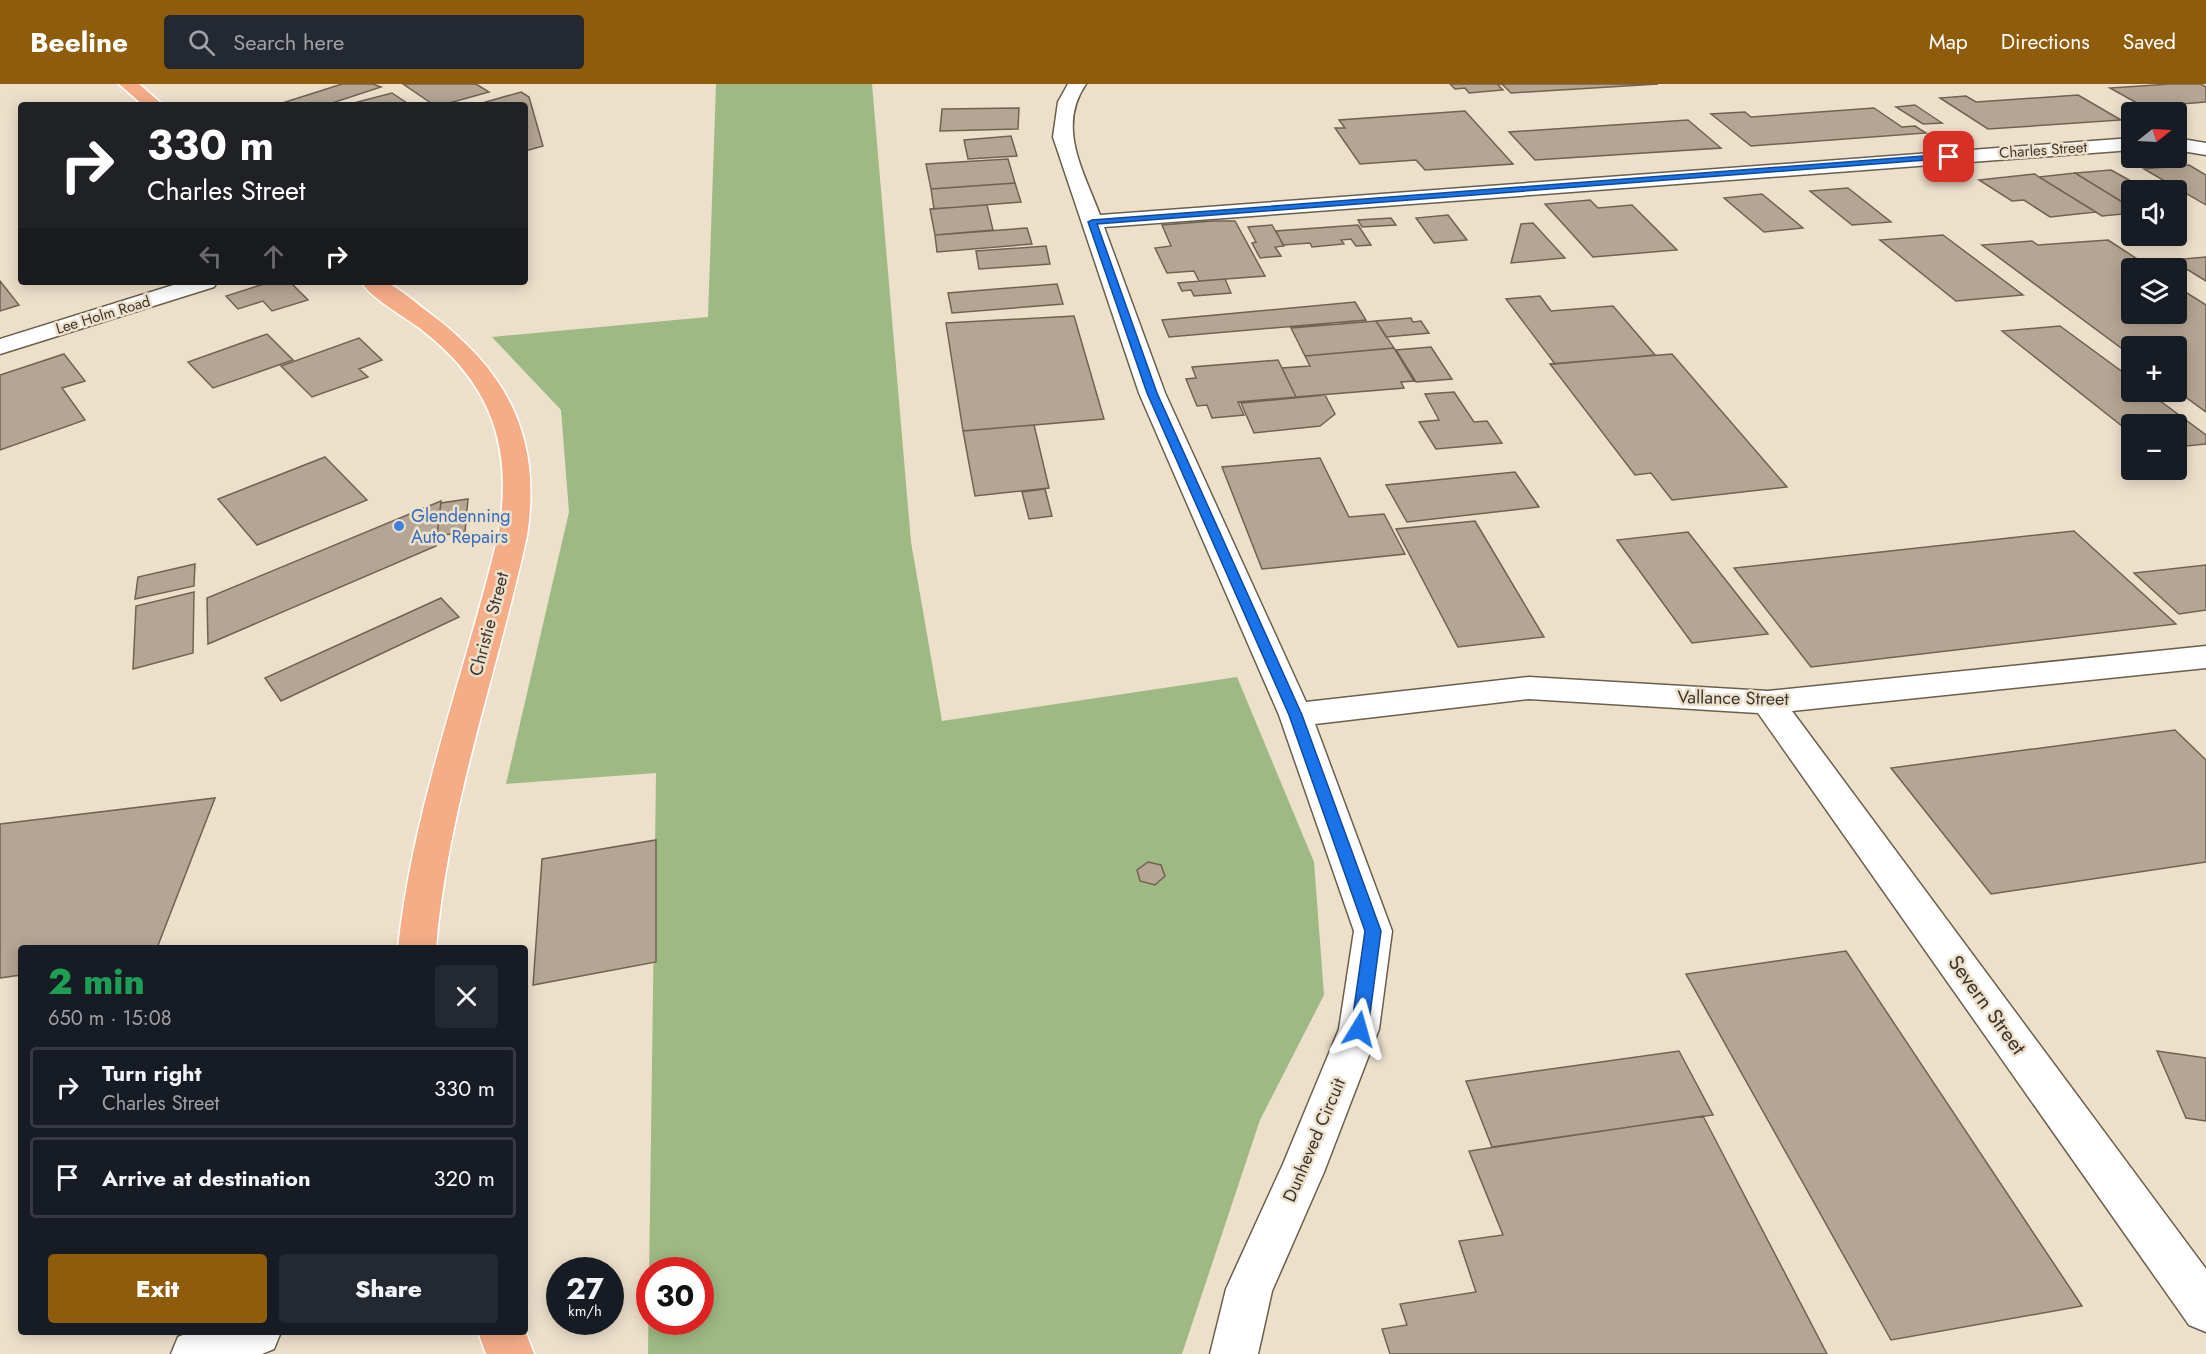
<!DOCTYPE html>
<meta charset="utf-8">
<style>
:root{--surface:#171b24;--page:#242831;--text:#f1f3f6;--muted:#9ea1a6;--line:#363941;--accent:#8f5c0b}
body{margin:0;font-family:Jost,sans-serif;background:var(--page);color:var(--text);height:100vh;display:flex;flex-direction:column;font-size:22px;white-space:nowrap}
*{box-sizing:border-box;margin:0}
p{font-size:20px;color:var(--muted)}
.icon{flex:none;width:33px;height:33px;fill:none;stroke:currentColor;stroke-width:2;stroke-linecap:round;stroke-linejoin:round}
.map{position:relative;flex:1;overflow:hidden}
.sheet{position:absolute;left:18px;top:861px;width:510px;height:390px;display:flex;flex-direction:column;background:var(--surface);border-radius:6px;box-shadow:0 3px 15px #0003}
.sheet>*{flex:none}
.top-card{position:absolute;left:18px;top:18px;width:510px;height:183px;border-radius:6px;box-shadow:0 3px 15px #0003;background:#202124;color:#fff;overflow:hidden}
.needle{width:39px;rotate:72deg}
.buttons{position:absolute;left:2121px;top:18px;display:grid;gap:12px}
.buttons a{display:grid;place-items:center;width:66px;height:66px;border-radius:6px;background:var(--surface);box-shadow:0 3px 15px #0003;font-size:30px}
.speed{position:absolute;left:546px;top:1173px;display:flex;gap:12px;font-size:30px;font-weight:700;text-align:center}
.speed>*{display:grid;place-content:center;width:78px;height:78px;border-radius:50%;background:var(--surface);box-shadow:0 3px 15px #0003;line-height:1}
.speed small{font-size:15px;font-weight:400}
.speed .limit{border:9px solid #d22;background:#fff;color:#111}
.pin{position:absolute;display:grid;place-items:center;width:51px;height:51px;color:#fff;margin:-26px;border-radius:12px;box-shadow:0 3px 9px #0006}
.me{position:absolute;width:66px;margin:-33px;rotate:8deg;stroke-linejoin:round;filter:drop-shadow(0 0 4px #0008)}
.turn{display:flex;align-items:center;gap:21px;height:126px;padding:0 30px;font-size:27px}
.turn .icon{width:78px;height:78px;stroke-width:2.5}
.turn b{display:block;font-size:42px;line-height:51px}
.lanes{display:flex;align-items:center;height:57px;padding:0 30px;background:#0003;justify-content:center;gap:30px;direction:ltr}
.lanes .off{opacity:.35}
.round{display:grid;place-items:center;flex:none;width:63px;height:63px;border-radius:6px;background:var(--page)}
.overview{display:flex;align-items:center;justify-content:space-between;height:102px;padding:0 30px}
h1{font-size:36px;font-weight:800;line-height:45px;color:#1e9e55}
.action{display:flex;gap:12px;margin-top:auto;padding:12px 30px}
.action a{flex:1;height:69px;border-radius:6px;background:var(--accent);color:#fff;font-size:24px;font-weight:800;line-height:69px;text-align:center}
.action a+a{background:var(--page);color:var(--text)}
ul{padding:0;list-style:none}
li{display:flex;align-items:center;gap:18px;height:81px;margin:0 12px 9px;padding:0 18px;border:3px solid var(--line);border-radius:6px}
li div{flex:1}
li b{display:block;font-size:22px}
li em{font-style:normal}
header{display:flex;align-items:center;gap:36px;box-sizing:border-box;height:84px;padding:0 30px;background:var(--accent);color:#fff}
header strong{font-size:28px}
nav{display:flex;gap:33px;margin-inline-start:auto;font-size:21px}
.search{width:420px;height:54px;background:var(--page);display:flex;align-items:center;gap:15px;box-sizing:border-box;padding:0 21px;border-radius:6px;color:var(--muted);font-size:22px}
.map>svg:first-child{display:block}
.green{fill:#9eb984;fill-rule:evenodd}
.building{fill:#b5a593;stroke:#716252;stroke-width:1.5}
.lines{fill:none;stroke-linecap:round;stroke-linejoin:round}
.minor-casing{stroke:#6a5f4d;stroke-width:3}
.major-casing{stroke:#fff;stroke-width:3}
.minor{fill:#fff;fill-rule:evenodd}
.major{fill:#f5ad88;fill-rule:evenodd}
.route{fill:#1a73e8;stroke:#114b97;stroke-width:1.5}
.shop-dot{fill:#3f7fe0;stroke:#ede0cb;stroke-width:2}
.labels{text-anchor:middle;stroke-width:5;stroke-linejoin:round;paint-order:stroke}
.far-street-label{font-size:15px;fill:#3d372f;stroke:#ede0cb}
.shop-label{font-size:18px;fill:#366cbe;stroke:#ede0cb;text-anchor:start}
.street-label{font-size:18px;fill:#3d372f;stroke:#ede0cb}
.near-street-label{font-size:21px;fill:#3d372f;stroke:#ede0cb}
</style>
<header>
<strong>Beeline</strong>
<div class="search"><svg class="icon" aria-label="search" viewBox="0 0 24 24"><circle cx="10" cy="10" r="6"/><path d="M15 15l6 6"/></svg>Search here</div>
<nav><a>Map</a><a>Directions</a><a>Saved</a></nav>
</header>
<div class="map">
<svg width="2206" height="1270" viewBox="0 0 2206 1270">
<rect width="100%" height="100%" fill="#ede0cb"/>
<path class="green" d="M716 0H872L911 458 942 637 1237 593 1314 778 1324 911 1260 1036 1182 1270H648L656 689 506 700 569 428 561 326 492 253 708 233ZM650 1186H700V1238H650Z"/>
<path class="building" d="M342 0H373L381 3 326 21H276Z
M403 0H476L489 8 442 21H434Z
M1450 0H1502L1498 1 1503 6 1469 9 1465 4 1455 5Z
M1502 0H1658L1511 9Z
M2170 0H2201L2206 3V18L2144 23 2110 4Z
M521 8 529 13 543 62 525 67V21H475Z
M392 9 410 21H346Z
M2078 11 2121 36 1988 45 1940 14 1966 12 1976 18Z
M1915 21 1942 39 1923 40 1896 23Z
M1019 24 1018 45 940 47 942 25Z
M1874 24 1902 43 1915 42 1926 49 1751 62 1711 30 1745 28 1751 33Z
M1465 27 1513 80 1425 86 1416 76 1360 80 1335 44H1345L1339 36Z
M1688 36 1721 64 1535 76 1509 48Z
M1011 52 1017 72 968 75 964 56Z
M1008 75 1015 99 931 105 926 80Z
M2189 81 2206 91V121L2144 85Z
M2111 86 2147 106H2132V124L2075 89Z
M2075 89 2132 124V129L2102 132 2039 93Z
M2035 90 2039 93 2096 128 2050 133 2024 116 2012 117 1979 96Z
M1015 99 1021 118 934 125 931 105Z
M1848 104 1891 138 1852 141 1810 107Z
M1762 110 1803 144 1764 148 1724 114Z
M1590 116 1598 124 1632 121 1677 166 1593 173 1545 120Z
M987 121 993 146 935 151 930 125Z
M1448 131 1467 156 1434 159 1416 134Z
M1391 134 1396 141 1362 143 1358 136Z
M1212 137H1235L1265 192 1199 197 1194 187 1167 189 1155 164 1171 162 1162 141Z
M1533 139 1565 174 1511 179 1521 140Z
M1272 141 1284 162 1275 163 1281 172 1260 174 1252 159 1256 158 1248 143Z
M1358 141 1371 161 1356 162 1351 155 1341 156 1344 160 1312 163 1310 159 1283 161 1276 147Z
M1027 144 1032 160 937 168 935 151Z
M1943 151 2023 211 1956 217 1880 156Z
M2108 156 2151 184H2132V230H2176V202L2206 221V328L2176 306V262H2132V272L1982 161 2032 157 2038 161Z
M1046 162 1050 180 979 185 976 167Z
M2206 173V197L2172 176Z
M1225 195 1231 209 1194 212 1191 206 1182 207 1178 199Z
M0 197 19 221 0 227Z
M270 198H290L308 216 272 227 263 217 238 225 226 212Z
M1057 200 1063 220 952 229 948 209Z
M1540 212 1551 227 1613 222 1655 271 1555 280 1506 215Z
M1355 218 1366 236 1169 253 1162 236Z
M1074 232 1104 335 963 347 946 239Z
M1411 234 1413 238 1421 237 1429 249 1386 253 1376 237Z
M1376 237 1394 264 1305 272 1291 244Z
M2060 242 2132 295V308H2148L2206 351V360L2176 363V340H2132V350L2002 247Z
M267 250 293 276 213 304 188 278Z
M359 254 382 276 359 285 368 293 312 313 281 282Z
M1431 263 1452 295 1416 298 1396 266Z
M1394 264 1414 297 1401 298 1404 304 1296 313 1282 284 1310 282 1305 272Z
M64 270 85 297 62 304 85 336 0 366V291Z
M1672 270 1787 403 1672 416 1651 389 1635 391 1550 280Z
M1278 276 1296 313 1238 318 1244 331 1212 334 1207 321 1197 322 1186 295 1196 294 1192 283Z
M1454 308 1474 338 1487 337 1502 359 1436 365 1419 338 1439 336 1425 310Z
M1325 311 1335 330 1320 342 1254 349 1241 319Z
M1034 341 1049 404 975 412 963 347Z
M325 373 367 416 257 461 218 415Z
M1320 374 1349 433 1384 430 1405 470 1262 485 1222 383Z
M1515 388 1539 423 1407 438 1386 401Z
M1045 405 1052 432 1029 435 1022 408Z
M468 415 465 448 437 452 441 419Z
M441 417 436 462 208 560 207 514Z
M1475 437 1544 553 1458 563 1396 445Z
M2074 447 2176 540 1811 583 1734 484Z
M1688 448 1768 550 1692 559 1617 456Z
M195 480 194 502 135 515 138 493Z
M2206 481V526L2179 530 2134 489Z
M194 508 193 569 133 585 136 522Z
M441 514 459 533 281 617 265 594Z
M2175 646 2206 676V778L1991 810 1891 684Z
M215 714 157 864H21V891L0 894V740Z
M656 756V878L533 901 542 775Z
M1148 778 1161 781 1165 792 1155 801 1140 797 1137 786Z
M1846 867 2082 1222 1891 1256 1686 890Z
M1679 967 1713 1031 1492 1063 1466 997Z
M2157 967 2206 974V1037L2186 1034Z
M1703 1032 1827 1270H1390L1382 1245 1407 1241 1400 1220 1476 1208 1459 1157 1503 1151 1469 1067Z"/>
<g class="lines">
<g class="minor-casing">
<path id="minor" d="M1068 0H1086C1056 43 1084 88 1100 131L2132 54V66L1104 143 1165 309 1306 618 1529 593 1768 607 2206 562V584L1792 627 2206 1185V1248L2189 1241 1758 629 1529 615 1315 640 1392 847 1379 945 1324 1088 1272 1207 1258 1270H1210L1226 1205 1283 1080 1339 945 1354 847 1279 631 1139 309 1053 53 1058 18Z
M2176 54 2206 59V71L2176 66Z
M183 198H217L214 203 0 270V255Z
M190 1248H281L274 1265 262 1270H171L178 1253Z"/>
</g>
<g class="major-casing">
<path id="major" d="M119 0H139L163 21H143Z
M361 198C369 198 381 196 388 199 403 207 418 221 432 231 509 289 542 355 527 452 497 590 448 722 436 864H398C413 722 465 590 498 452 514 365 492 300 422 246 404 232 373 216 361 198Z
M525 1246 534 1270H486L478 1248H525Z"/>
</g>
<use href="#minor" class="minor"/>
<use href="#major" class="major"/>
</g>
<path class="route" d="M1949 70 1953 73 1952 74 1097 140 1157 309 1302 631 1381 847 1368 945 1365 950 1359 952 1353 950 1351 945 1365 847 1289 631 1147 309 1088 138 1092 136Z"/>
<circle class="shop-dot" cx="399" cy="442" r="6"/>
<g class="labels">
<g class="far-street-label">
<text transform="translate(2043 66) rotate(-4)" y="5">Charles Street</text>
<text transform="translate(103 231) rotate(-17)" y="5">Lee Holm Road</text>
</g>
<g class="shop-label">
<text x="411" y="438">Glendenning<tspan x="411" dy="21">Auto Repairs</tspan></text>
</g>
<g class="street-label">
<text transform="translate(489 540) rotate(-75)" y="6">Christie Street</text>
<text transform="translate(1733 614) rotate(1)" y="6">Vallance Street</text>
<text transform="translate(1314 1056) rotate(-67)" y="6">Dunheved Circuit</text>
</g>
<g class="near-street-label">
<text transform="translate(1987 921) rotate(54)" y="7">Severn Street</text>
</g>
</g>
</svg>
<div class="buttons">
<a><svg class="needle" viewBox="-14 -14 28 28"><path d="M0-13l5 13h-10z" fill="#e53935"/><path d="M0 13l5-13h-10z" fill="#9ea1a6"/></svg></a>
<a><svg class="icon" aria-label="sound" viewBox="0 0 24 24"><path d="M4 9h4l5-4v14l-5-4H4zM17 9q2 3 0 6"/></svg></a>
<a><svg class="icon" aria-label="layers" viewBox="0 0 24 24"><path d="M12 4l9 5-9 5-9-5zM3 14l9 5 9-5"/></svg></a>
<a>+</a>
<a>−</a>
</div>
<div class="speed"><div>27<small>km/h</small></div><div class="limit">30</div></div>
<div class="pin" style="left:1949px;top:73px;background:#d93025"><svg class="icon" aria-label="arrive" viewBox="0 0 24 24"><path d="M6 21V4h12l-3 4 3 4H6"/></svg></div>
<svg class="me" style="left:1359px;top:945px" viewBox="-20 -20 40 40"><path d="M0-17L14 15 0 8-14 15z" fill="#1a73e8" stroke="#fff" stroke-width="4"/></svg>
<div class="top-card">
<div class="turn"><svg class="icon" aria-label="right" viewBox="0 0 24 24"><path d="M7 20v-9h11M14 6l5 5-5 5"/></svg><div><b>330 m</b>Charles Street</div></div>
<div class="lanes"><svg class="icon off" aria-label="left" viewBox="0 0 24 24"><path d="M17 20v-9H6M10 6l-5 5 5 5"/></svg><svg class="icon off" aria-label="ahead" viewBox="0 0 24 24"><path d="M12 20V5M6 11l6-6 6 6"/></svg><svg class="icon" aria-label="right" viewBox="0 0 24 24"><path d="M7 20v-9h11M14 6l5 5-5 5"/></svg></div>
</div>
<section class="sheet">
<div class="overview"><div><h1>2 min</h1><p>650 m · 15:08</p></div><a class="round"><svg class="icon" aria-label="close" viewBox="0 0 24 24"><path d="M6 6l12 12M18 6L6 18"/></svg></a></div>
<ul>
<li><svg class="icon" aria-label="right" viewBox="0 0 24 24"><path d="M7 20v-9h11M14 6l5 5-5 5"/></svg><div><b>Turn right</b><p>Charles Street</p></div><em>330 m</em></li>
<li><svg class="icon" aria-label="arrive" viewBox="0 0 24 24"><path d="M6 21V4h12l-3 4 3 4H6"/></svg><div><b>Arrive at destination</b></div><em>320 m</em></li>
</ul>
<div class="action"><a>Exit</a><a>Share</a></div>
</section>
</div>
